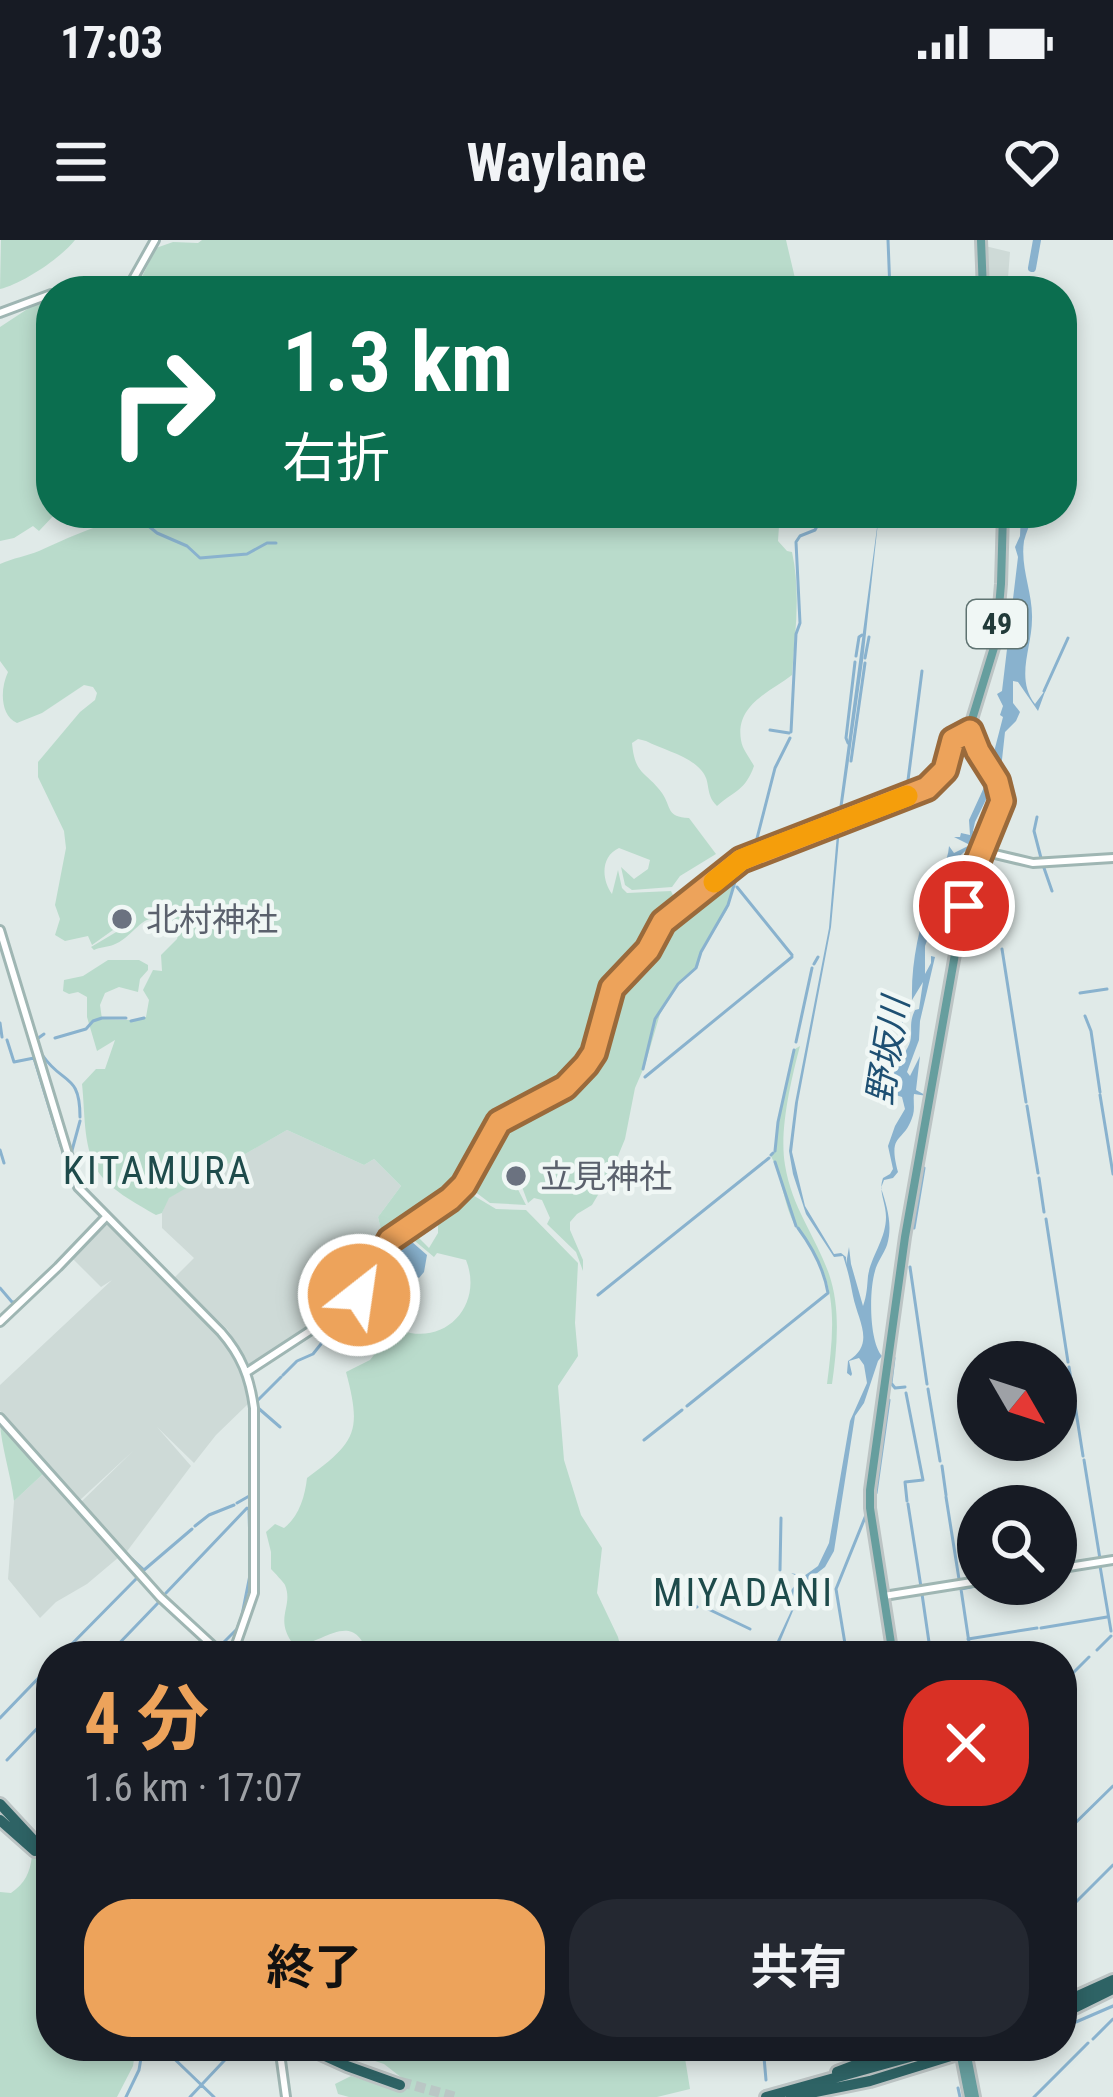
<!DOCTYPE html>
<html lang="ja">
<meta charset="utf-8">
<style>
:root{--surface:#171b24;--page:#242831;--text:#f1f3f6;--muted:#9ea1a6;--accent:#eda35b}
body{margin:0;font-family:"Roboto Condensed","Noto Sans JP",sans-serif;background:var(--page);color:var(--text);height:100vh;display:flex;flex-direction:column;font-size:45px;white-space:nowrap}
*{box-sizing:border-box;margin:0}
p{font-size:39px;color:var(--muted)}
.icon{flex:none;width:66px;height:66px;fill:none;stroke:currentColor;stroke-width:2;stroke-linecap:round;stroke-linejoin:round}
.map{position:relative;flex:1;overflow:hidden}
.drawer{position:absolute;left:36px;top:1401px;width:1041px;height:420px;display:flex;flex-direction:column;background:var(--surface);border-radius:48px;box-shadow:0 6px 18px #0003}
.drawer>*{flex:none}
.hud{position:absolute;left:36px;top:36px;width:1041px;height:252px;border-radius:48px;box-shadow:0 6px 18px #0003;background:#0b6e4f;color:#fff;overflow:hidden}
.needle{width:78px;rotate:129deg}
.fabs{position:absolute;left:957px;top:1101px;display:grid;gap:24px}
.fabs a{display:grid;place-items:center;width:120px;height:120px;border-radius:50%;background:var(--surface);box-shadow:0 6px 18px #0003;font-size:60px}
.pin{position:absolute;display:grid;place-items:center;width:102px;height:102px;color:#fff;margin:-51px;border:6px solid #fff;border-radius:50%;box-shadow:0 3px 12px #0007}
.me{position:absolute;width:132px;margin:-66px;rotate:30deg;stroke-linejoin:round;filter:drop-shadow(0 0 9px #0008)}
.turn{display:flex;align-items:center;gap:42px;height:252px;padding:0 48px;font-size:54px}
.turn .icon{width:156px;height:156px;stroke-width:2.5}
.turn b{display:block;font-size:84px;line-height:102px}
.round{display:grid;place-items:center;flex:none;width:126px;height:126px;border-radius:48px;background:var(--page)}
.head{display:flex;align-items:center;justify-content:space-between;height:204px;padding:0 48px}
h1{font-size:72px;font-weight:700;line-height:90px;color:var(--accent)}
.cta{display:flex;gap:24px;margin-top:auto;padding:24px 48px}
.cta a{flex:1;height:138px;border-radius:48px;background:var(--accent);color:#111;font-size:48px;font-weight:700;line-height:138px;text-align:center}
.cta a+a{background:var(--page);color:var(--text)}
.status{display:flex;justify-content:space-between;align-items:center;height:84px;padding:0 60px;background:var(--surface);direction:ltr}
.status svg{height:33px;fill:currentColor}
header{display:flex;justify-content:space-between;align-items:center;height:156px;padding:0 48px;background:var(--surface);font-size:54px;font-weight:700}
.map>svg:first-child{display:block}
.built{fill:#cedad7}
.green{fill:#b9dbcb}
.water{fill:#89b2ce}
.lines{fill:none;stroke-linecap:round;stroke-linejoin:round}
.stream{stroke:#89b2ce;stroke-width:3}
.river{stroke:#89b2ce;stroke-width:8}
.highway-tunnel{stroke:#bac7c5;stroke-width:10;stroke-dasharray:10 5;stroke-linecap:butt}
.secondary-casing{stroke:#9fb6b3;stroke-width:12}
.primary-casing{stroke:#bcc4c4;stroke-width:14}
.highway-casing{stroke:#bcc4c4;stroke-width:16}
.secondary{stroke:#fff;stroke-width:6}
.primary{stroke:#669e9e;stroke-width:8}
.highway{stroke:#2e6365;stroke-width:10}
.route-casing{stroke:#9a6a3b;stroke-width:30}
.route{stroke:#eda35b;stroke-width:21}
.slow{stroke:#f59e0b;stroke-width:21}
.worship-dot{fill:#6b7280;stroke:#f0f7f5;stroke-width:4.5}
.labels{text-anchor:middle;stroke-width:9;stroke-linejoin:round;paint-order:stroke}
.shield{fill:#f0f7f5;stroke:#5f7371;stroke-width:3}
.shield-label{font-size:30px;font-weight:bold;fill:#213a39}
.worship-label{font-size:33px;fill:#5b616d;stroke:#f0f7f5;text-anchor:start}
.water-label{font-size:36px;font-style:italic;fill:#1e5073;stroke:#f0f7f5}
.quarter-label{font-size:39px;letter-spacing:3px;fill:#1e4b4b;stroke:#f0f7f5}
</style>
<div class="status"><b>17:03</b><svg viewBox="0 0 49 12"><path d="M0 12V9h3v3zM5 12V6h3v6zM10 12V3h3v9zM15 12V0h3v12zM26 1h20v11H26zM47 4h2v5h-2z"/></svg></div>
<header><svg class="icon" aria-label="menu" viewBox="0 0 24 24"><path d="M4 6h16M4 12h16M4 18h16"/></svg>Waylane<svg class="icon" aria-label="heart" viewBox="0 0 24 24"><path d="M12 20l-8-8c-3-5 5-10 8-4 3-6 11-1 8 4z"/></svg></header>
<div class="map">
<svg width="1113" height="1857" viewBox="0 0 1113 1857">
<rect width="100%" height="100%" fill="#e0eae8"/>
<path class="built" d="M985 6 1010 12 1007 51H987Z
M287 890 364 925 374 919 401 946 378 977 383 998 358 1052 348 1062 250 1126 228 1090 174 1038 194 1018 162 988V973L168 958Z
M106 981 220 1096 245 1139 248 1164 216 1195 194 1223 157 1187 191 1226 125 1314 80 1263 133 1211 80 1260 0 1171V1145L112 1040 101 1047 71 1017Z
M44 1233 119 1317 87 1344 56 1362 40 1378 8 1339 14 1261Z"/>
<path class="green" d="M1 0H75C61 18 22 44 0 49Z
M202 0H786L798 51H129L139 43 156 8 173 2 198 3Z
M51 61V273H56L39 291 33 286 14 298 0 301V87L32 66Z
M120 273H793L779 286 778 301 787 311 792 312C801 353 795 394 792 435 770 452 735 465 741 500 742 509 750 518 754 526 745 551 735 550 717 566 704 553 712 542 701 530 688 515 663 510 646 501L638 499 632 503C635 536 646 531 662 553 672 568 666 577 689 578L716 614 680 636 672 647 632 650 625 645 621 627 634 639 648 629 650 620 619 608C601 616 601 639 612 654L618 630 622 648 627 653 671 651 673 655 671 672 644 712 618 737 608 750 589 817 561 846 500 877 485 897 454 953 389 996 367 1031 383 999 378 977 401 946 374 919 364 925 287 890 169 958 162 973 156 975C137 964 106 948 96 928 83 905 85 870 82 844L96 829H105L115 800 97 811 87 777V757L78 752 69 754 63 751 64 740 83 736 108 720H139L148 725V730L140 739 138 752 119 747 105 753 100 765 102 779 131 780 146 777 149 760 143 750 153 730 162 731 161 715 177 699 179 692C145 658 139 696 113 705 107 707 100 707 94 710L91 707 123 688 128 681 124 676H118L113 690 92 705 88 696 65 701 55 695 60 679 55 665 66 608 64 591 38 537V522L80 472 95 460 97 453 93 447 84 445 42 473 17 483C0 475 0 449 8 432L0 421V324C13 318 27 316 39 311 66 299 88 288 116 281Z
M750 620 737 638 727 670 702 711 698 727 676 747 660 774 645 825 635 848 625 899 611 933 592 965 577 974 570 982V990L583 1020V1031L576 1012 547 984 550 978 542 960 534 958 528 963 515 928 510 929V934L526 965 490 963 470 948 469 941C478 924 487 896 501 884 529 861 565 856 587 826 605 803 604 772 616 747L669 681 743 622Z
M800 806C791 840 779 891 785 925 792 968 815 995 829 1034 841 1069 837 1109 832 1144H827C832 1104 838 1061 820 1024 812 1006 798 993 791 977 783 957 781 935 771 916L776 910 778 882 795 809Z
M466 951 496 969 526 970 578 1023 575 1083 578 1116 558 1146 564 1220 581 1275 602 1308 597 1353 618 1397 619 1401 614 1403 612 1408 615 1412H629L634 1416H368C354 1365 321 1407 294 1405 273 1378 294 1367 285 1345 284 1343 274 1332 271 1329V1312L266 1292 275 1284 284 1288C299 1277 305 1256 307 1238 356 1202 362 1192 346 1132L370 1120 388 1097 400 1090C445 1107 484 1065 466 1020L437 1013 434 1017 403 991 428 978 415 994 429 1008 438 993V969Z
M0 1183 44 1233 14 1261C11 1236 1 1205 0 1183Z
M32 1616 38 1621 51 1643V1806H136L133 1826 117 1857H0V1652L11 1653C25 1643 30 1633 32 1616Z
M387 1806H683L690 1849 657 1857H349L338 1854 335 1844 351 1836 399 1851 402 1838 384 1824 372 1820Z"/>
<path class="water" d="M879 273 863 421 841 577 831 687 798 862 792 912 805 966 834 1014 841 1013 846 1017V1024L849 1007 851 1024 863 1066C867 1055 867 1047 868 1036 871 1016 886 999 886 977 886 962 878 952 883 938L890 934 893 929 888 906 895 886 905 869 902 857 881 850 890 851 901 842 894 837 895 809 902 797 903 773V799L897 810 899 819C920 797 905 790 915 770L919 769 923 742 912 760C911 723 919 687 931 652 937 635 948 624 949 606L954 613 970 605 954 597H960L961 593 970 595 969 580 986 543 1003 477 1000 475 1003 466 997 454 1002 451 1018 317 1015 307 1020 296 1021 273 1024 286 1028 273H1033C1031 283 1026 292 1024 301 1020 328 1033 353 1032 379 1032 408 1015 438 1035 464L1046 449 1038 471 1018 442 1013 441V463L1020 472 1016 481 1005 492 1001 529 975 582 973 591 981 597 953 622 955 626 925 706V734L931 723V716L935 717 920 781 919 800 907 832 910 836 920 816 916 850 927 856 914 854C913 861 915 868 913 875 904 905 887 891 898 932L893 938 884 940 881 948C887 966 893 986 887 1005 884 1014 877 1022 875 1031 869 1051 869 1101 882 1116L878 1121 864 1163 855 1176 834 1311 825 1327 794 1351 792 1363 798 1359 774 1416H770L791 1371 786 1363 792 1349 801 1338 791 1333 804 1336 818 1326 829 1303 850 1181 867 1143 864 1125 859 1118 849 1121 852 1134 851 1136 847 1133 848 1121C876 1104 858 1081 853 1056 850 1040 848 1031 843 1016L834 1017 806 974 793 934 789 911 795 863 829 688 839 570Z
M404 995 427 1015 424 1032 419 1038 388 1015Z"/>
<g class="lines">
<path class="stream" d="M888 0 890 51
M133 273 157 293 187 306 200 318 247 314 267 303H276
M856 416 859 397 862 395
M865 418 869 397
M1044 451 1068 398
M770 490 789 493
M791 492 796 394 800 383 796 302 800 296 815 290 824 273
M848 503 846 498 855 422
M851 521 865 423
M907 548 922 431
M1037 577 1034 591 1041 618
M754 610 775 528 790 498
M1093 623 1113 621
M737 647 792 715
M1052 651 1044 628 1047 625 1088 623
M1002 709 1026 862
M814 724 818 717
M1080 753 1107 749
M1085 776 1091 791 1100 852
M131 781 144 778
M0 783 2 797
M55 798 86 789 93 781 102 778H126
M37 799 44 794
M7 800 14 822 34 818 61 906
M796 802 812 728
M43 816C63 845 80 833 80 877
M643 829 655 779 678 744 696 728 701 712 728 665 738 632 748 619
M645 837 792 717
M1100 855 1113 934
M1027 866 1038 933
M0 910 4 923
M775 911 778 882 794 810
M63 913 68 935
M71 914 80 881
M771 915 773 913
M775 922 796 986
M1039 938 1044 972
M1046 979 1068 1122
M914 988 924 928
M910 1027 927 1144
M378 1032 389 1016
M0 1048 12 1062H17
M598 1055 769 918
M894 1118 891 1143 895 1148 905 1147
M1069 1127 1083 1216
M283 1135 297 1121 313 1114 321 1104 326 1086 354 1070 376 1035
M928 1149 940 1221
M906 1153 923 1240 905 1242 907 1261
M257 1161 281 1137
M687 1166 828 1053C824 1029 812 1007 798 988
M257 1167 280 1187
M250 1194V1169
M644 1200 682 1170
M1084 1220 1100 1319
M942 1226 946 1255
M876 1253 889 1160
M946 1257 959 1339
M237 1263 251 1255 250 1196
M908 1264 921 1347
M249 1269 250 1308
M195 1286 209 1275 234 1265
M250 1311V1333
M132 1319 144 1330 192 1289
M780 1330 781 1278
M1056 1332 1100 1326 1111 1391
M166 1353 247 1268
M922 1354 931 1416
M680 1356 697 1367
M706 1368 750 1389
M242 1375 250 1335
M1041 1388 1107 1377
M968 1399 1037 1388
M220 1406 237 1389 241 1378
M1097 1410 1111 1396
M60 1416 137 1338
M107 1416 158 1363
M201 1416 209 1408
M847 1416 836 1349 866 1275
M971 1416 961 1349 986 1344
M1062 1444 1089 1417
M0 1478 51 1425
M7 1520 51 1474
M1062 1596 1113 1546
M1062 1676 1113 1625
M1076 1782 1113 1766
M1093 1799 1113 1779
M161 1806 214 1857
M270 1806 276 1811
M763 1806 766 1840
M835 1806 836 1809
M287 1813 299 1810
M337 1815 341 1817
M344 1817 366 1811
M958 1848 960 1857
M126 1857 139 1830 143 1806
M190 1857 238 1806
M1034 1857 1088 1803"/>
<path class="river" d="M1032 28 1037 0"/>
<path class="highway-tunnel" d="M401 1842 456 1857"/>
<g class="secondary-casing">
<path id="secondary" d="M73 51C94 49 113 53 132 41L155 0
M0 73 51 54
M982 611 1033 623 1113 618
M0 690 78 947 221 1092C241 1115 250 1137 254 1168V1353L232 1416
M0 1082 58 1027 106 977
M247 1132 351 1064 359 1055 390 1000 450 959 464 945 499 882 565 847 594 813 612 748 648 711 663 682 676 672 741 620 927 548C946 535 946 520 953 499L971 491
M0 1178 160 1357 224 1416
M1056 1329 1113 1320
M884 1356 978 1341
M279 1806 286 1857"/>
</g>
<g class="primary-casing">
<path id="primary" d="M981 0 983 51
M893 1416 870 1268V1250L905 997 958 697 977 625 1001 566V549L978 511 970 486 996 401 1001 344 1003 273
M959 1806 969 1857
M965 1806 975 1857"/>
</g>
<g class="highway-casing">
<path id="highway" d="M0 1564 51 1619
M0 1580 35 1611
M1062 1763 1113 1740
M1062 1774 1113 1749
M303 1806 347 1826 400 1845
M837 1832 905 1806
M766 1857 949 1806
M791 1857 870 1841 983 1806"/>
</g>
<use href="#secondary" class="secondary"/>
<use href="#primary" class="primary"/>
<use href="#highway" class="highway"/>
</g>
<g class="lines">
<g class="route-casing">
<path id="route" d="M359 1055 390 1000 450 959 464 945 499 882 565 847 586 825 594 813 612 748 648 710 663 682 741 620 927 548 945 530 953 500 970 491 978 511 997 541 1002 561 976 625 964 666"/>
</g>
<use href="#route" class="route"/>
<path class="slow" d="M714 642 741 620 753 615 907 556"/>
</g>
<g class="worship-dot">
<circle cx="122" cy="679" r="12"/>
<circle cx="516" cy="936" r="12"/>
</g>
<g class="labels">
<rect class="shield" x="967" y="360" width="60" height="48" rx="9"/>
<g class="shield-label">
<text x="997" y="394">49</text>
</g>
<g class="worship-label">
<text x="146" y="691">北村神社</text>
<text x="540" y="948">立見神社</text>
</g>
<g class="water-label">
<text transform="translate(887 811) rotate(-81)" y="13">野坂川</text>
</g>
<g class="quarter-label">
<text x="158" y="944">KITAMURA</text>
<text x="744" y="1366">MIYADANI</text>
</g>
</g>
</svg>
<div class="fabs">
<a><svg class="needle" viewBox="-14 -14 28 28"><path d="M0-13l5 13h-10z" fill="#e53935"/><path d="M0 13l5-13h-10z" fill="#9ea1a6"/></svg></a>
<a><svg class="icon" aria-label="search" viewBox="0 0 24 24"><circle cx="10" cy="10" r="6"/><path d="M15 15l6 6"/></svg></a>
</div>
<div class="pin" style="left:964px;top:666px;background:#d93025"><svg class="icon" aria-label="arrive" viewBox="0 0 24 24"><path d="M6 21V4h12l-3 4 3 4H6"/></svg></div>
<svg class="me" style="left:359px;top:1055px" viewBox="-20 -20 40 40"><circle r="17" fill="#eda35b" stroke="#fff" stroke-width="3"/><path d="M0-11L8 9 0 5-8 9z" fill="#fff"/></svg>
<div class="hud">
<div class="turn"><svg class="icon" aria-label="right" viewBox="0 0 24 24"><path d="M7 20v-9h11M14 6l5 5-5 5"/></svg><div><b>1.3 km</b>右折</div></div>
</div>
<section class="drawer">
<div class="head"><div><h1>4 分</h1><p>1.6 km · 17:07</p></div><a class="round" style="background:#d93025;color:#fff"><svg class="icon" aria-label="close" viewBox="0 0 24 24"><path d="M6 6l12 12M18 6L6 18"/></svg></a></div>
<div class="cta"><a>終了</a><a>共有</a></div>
</section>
</div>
